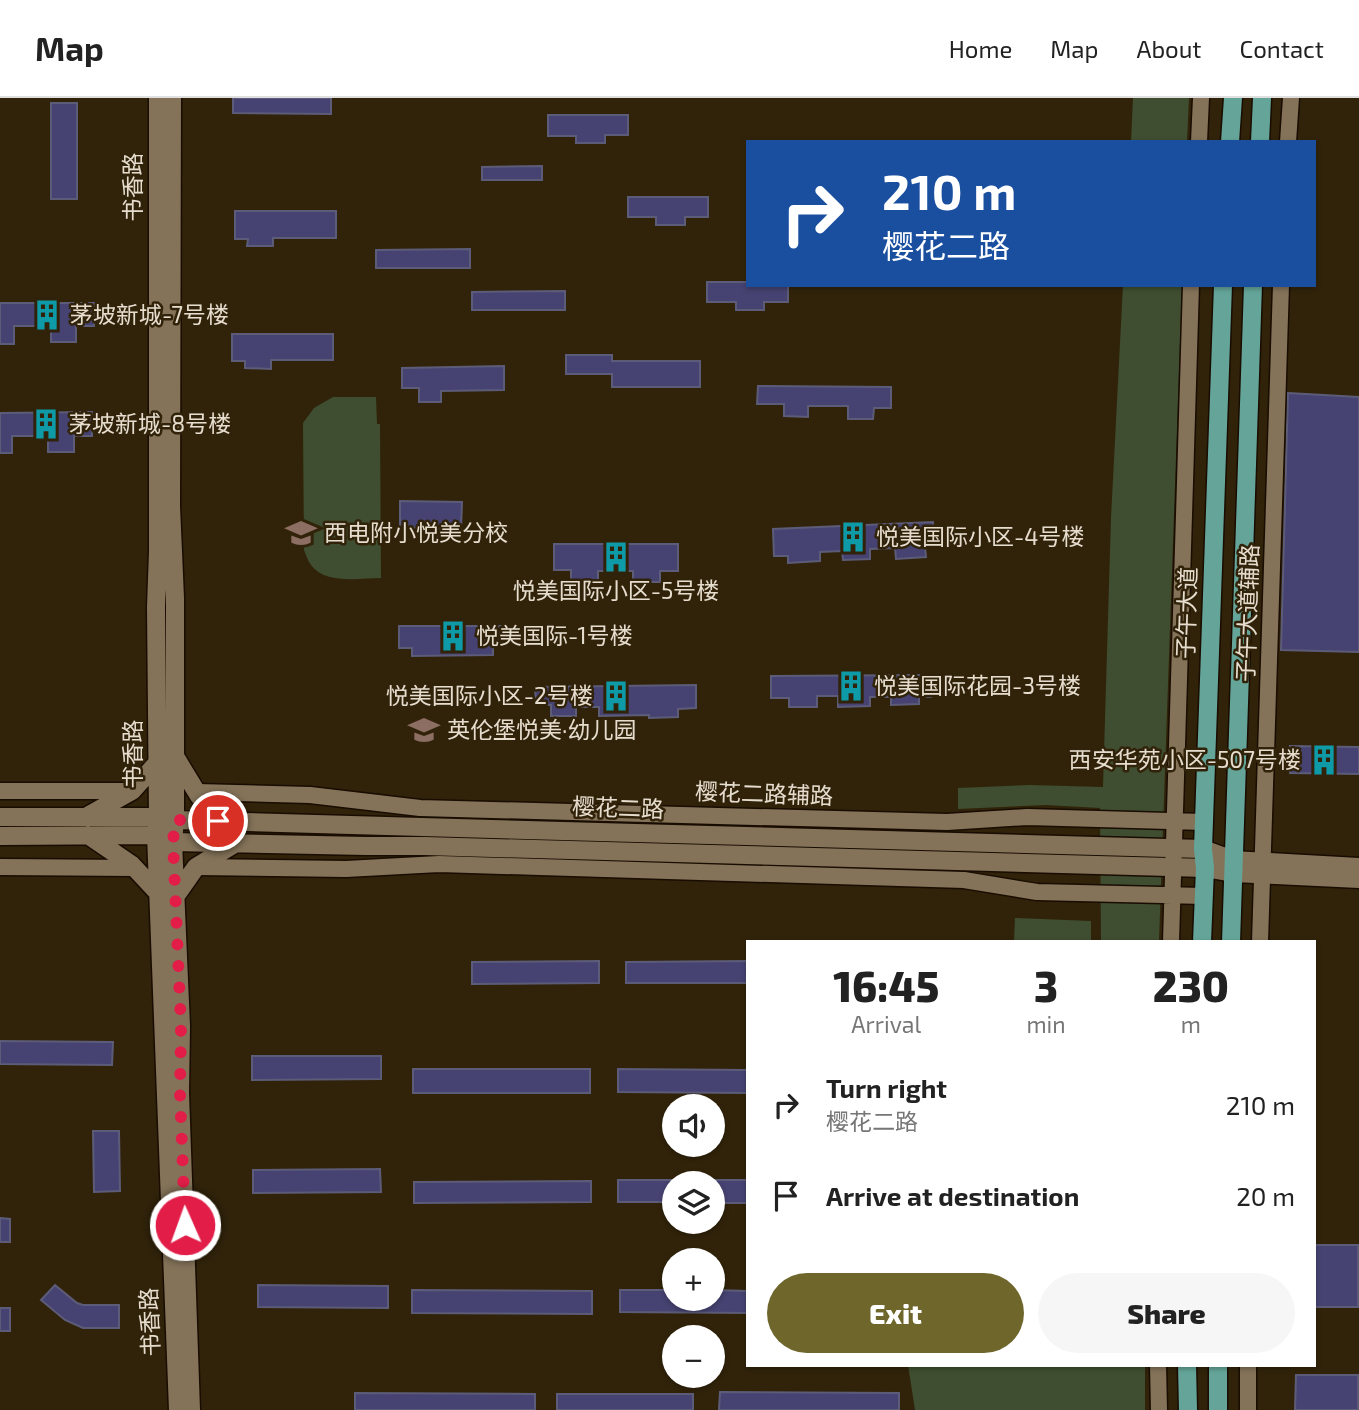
<!DOCTYPE html>
<meta charset="utf-8">
<style>
:root{--surface:#fff;--page:#f6f6f6;--text:#222;--muted:#767676;--line:#e0e0e0;--accent:#6f662b}
body{margin:0;font-family:"Exo 2","Noto Sans SC",sans-serif;background:var(--page);color:var(--text);height:100vh;display:flex;flex-direction:column;font-size:26px;white-space:nowrap}
*{box-sizing:border-box;margin:0}
p{font-size:23px;color:var(--muted)}
.icon{flex:none;width:38px;height:38px;fill:none;stroke:currentColor;stroke-width:2;stroke-linecap:round;stroke-linejoin:round}
.map{position:relative;flex:1;overflow:hidden}
.panel{position:absolute;left:746px;top:842px;width:570px;height:427px;display:flex;flex-direction:column;background:var(--surface);border-radius:0px;box-shadow:0 2px 5px #0004}
.panel>*{flex:none}
.banner{position:absolute;left:746px;top:42px;width:570px;height:147px;border-radius:0px;box-shadow:0 2px 5px #0004;background:#1a4fa0;color:#fff;overflow:hidden}
.fabs{position:absolute;left:662px;top:996px;display:grid;gap:14px}
.fabs a{display:grid;place-items:center;width:63px;height:63px;border-radius:50%;background:var(--surface);box-shadow:0 2px 5px #0004;font-size:35px}
.pin{position:absolute;display:grid;place-items:center;width:60px;height:60px;color:#fff;margin:-30px;border:4px solid #fff;border-radius:50%;box-shadow:0 2px 7px #0007}
.me{position:absolute;width:77px;margin:-38px;rotate:358deg;stroke-linejoin:round;filter:drop-shadow(0 0 5px #0008)}
.turn{display:flex;align-items:center;gap:24px;height:147px;padding:0 21px;font-size:32px}
.turn .icon{width:91px;height:91px;stroke-width:2.5}
.turn b{display:block;font-size:49px;line-height:60px}
.eta{display:flex;justify-content:space-evenly;align-items:center;height:119px;text-align:center}
.eta b{font-size:42px;font-weight:800;line-height:49px}
.button{display:flex;gap:14px;margin-top:auto;padding:14px 21px}
.button a{flex:1;height:80px;border-radius:42px;background:var(--accent);color:#fff;font-size:28px;font-weight:800;line-height:80px;text-align:center}
.button a+a{background:var(--page);color:var(--text)}
ul{padding:0;list-style:none}
li{display:flex;align-items:center;gap:21px;height:91px;padding:0 21px}
li div{flex:1}
li b{display:block;font-size:26px}
li em{font-style:normal}
header{display:flex;align-items:center;gap:42px;box-sizing:border-box;height:98px;padding:0 35px;background:var(--surface);border-bottom:2px solid var(--line)}
header strong{font-size:33px}
nav{display:flex;gap:38px;margin-inline-start:auto;font-size:24px}
.map>svg:first-child{display:block}
.green{fill:#3f4e30}
.building{fill:#464372;stroke:#5c5c78;stroke-width:2}
.lines{fill:none;stroke-linecap:round;stroke-linejoin:round}
.street-casing{stroke:#190c00;stroke-width:19}
.secondary-casing{stroke:#190c00;stroke-width:21}
.primary-casing{stroke:#190c00;stroke-width:21}
.street{stroke:#847359;stroke-width:16}
.secondary{stroke:#847359;stroke-width:18}
.primary{stroke:#65a599;stroke-width:18}
.route{stroke:#e11d48;stroke-width:12;stroke-dasharray:0 21.6}
.labels{text-anchor:middle;stroke-width:5;stroke-linejoin:round;paint-order:stroke}
.street-label{font-size:23px;fill:#e6ddce;stroke:#31230a}
.poi-label{font-size:23px;fill:#e6ddce;stroke:#31230a;text-anchor:start}
</style>
<header>
<strong>Map</strong>
<nav><a>Home</a><a>Map</a><a>About</a><a>Contact</a></nav>
</header>
<div class="map">
<svg width="1359" height="1312" viewBox="0 0 1359 1312">
<rect width="100%" height="100%" fill="#31230a"/>
<path class="green" d="M1133 0H1189L1187 44H1131Z
M1123 187H1182L1159 843H1101L1100 710 1046 707 958 711V690L1030 687 1103 689 1111 420Z
M333 299H376L377 326H380L381 480C359 480 326 487 311 467 308 463 306 457 304 452L303 325 314 310Z
M1015 820 1091 823V843H1014Z
M908 1267H1145V1312H915Z"/>
<path class="building" d="M233 0H331V16L233 15Z
M51 5H77V101H51Z
M548 17H628V37H605V45H576V38H548Z
M542 68V82H482V69Z
M628 99H708V119H685V127H656V119H628Z
M235 113H336V140H273V148H247L248 141H235Z
M470 151V170H376V152Z
M707 184H747V187H788V204H764V212H736V204H707Z
M565 193V212H472V194Z
M0 205H94V228H76V244H51V228H14V246H0Z
M232 236H333V262H271V271L245 270V263H232Z
M566 257H612V263H700V289H612V276H566Z
M504 268V292L441 293V304H419V290H402V270Z
M758 288 891 289V310H874L873 321H848V308H808V319L784 318V306H757Z
M1288 295 1359 299V554L1281 552Z
M92 314V338H74V354H48V338H12V355H0V315Z
M400 403 462 404 461 430H444V438L417 437V430H400Z
M933 424 934 448 925 449 926 459 896 461 895 450 870 451V461L843 462 842 453 820 454V463L788 465V458H774L773 431Z
M554 446H678V473H660V484H633V473H598V482H571V472H554Z
M399 528H506V548L493 547V557L412 558V550H399Z
M931 577V599H919V606L891 607V599H870V608L838 609V598H817V609H789V600H771V578Z
M696 587V610L678 611V619L649 620V617L599 618V609H576V618H551V607H536L535 589Z
M1290 648 1359 649V676L1290 675Z
M599 863V885L472 886V864Z
M747 863V885H626V864Z
M0 943 113 944 112 967 0 966Z
M252 958H381V981L252 982Z
M413 971H590V995H413Z
M618 971 747 972V995L618 994Z
M93 1033H119L120 1093 94 1094Z
M380 1071 381 1094 253 1095V1072Z
M618 1082H674V1104H618Z
M712 1082H747V1105H712Z
M591 1083V1104L414 1105V1084Z
M0 1120 10 1121V1144H0Z
M1314 1147H1358V1209H1314Z
M55 1187 77 1205 83 1207H119V1230H83L65 1222 41 1202Z
M258 1187 388 1188V1210L258 1209Z
M412 1192 592 1193V1216L412 1215Z
M620 1192H674V1200H712V1192L747 1193V1215L620 1214Z
M0 1210H10V1233H0Z
M1296 1277H1358V1312H1295Z
M720 1294 899 1295V1312H719Z
M355 1295 535 1296V1312H355Z
M557 1296H693V1312H557Z"/>
<g class="lines">
<g class="street-casing">
<path id="street" d="M1199 44 1201 0
M1288 44 1291 0
M0 693H132
M197 694 310 697 420 710 947 724 1027 719 1204 724
M0 769 135 770
M196 769 346 771 439 766 964 782 1037 794 1204 798
M1171 844 1191 187
M1260 844 1281 187
M1158 1267 1159 1312
M1248 1312V1267"/>
</g>
<g class="secondary-casing">
<path id="secondary" d="M158 0V453L156 509 158 719 156 737 178 1312
M172 0 171 408 175 500V722L173 744 181 928 180 995 191 1312
M176 660 199 698 211 708 236 721
M89 717 132 693 157 665
M0 719H158L175 722 1203 751 1233 762 1359 769
M88 737 132 767 158 795
M0 738 156 737 173 744 366 748H425L1205 770 1233 775 1359 781
M175 799 196 769 236 745"/>
</g>
<g class="primary-casing">
<path id="primary" d="M1230 44 1233 0
M1260 44 1262 0
M1202 844 1205 770 1203 751 1223 187
M1231 844 1253 187
M1187 1267 1188 1312
M1218 1267V1312"/>
</g>
<use href="#street" class="street"/>
<use href="#secondary" class="secondary"/>
<use href="#primary" class="primary"/>
</g>
<g class="lines">
<path class="route" d="M185 1127 180 995 181 928 173 744 175 722 218 723"/>
</g>
<defs>
<g id="building-bare" transform="scale(2.415)"><path d="M-4-6H4V6H1V3H-1V6H-4ZM-2.5-4.3h1.7v1.8h-1.7ZM.8-4.3h1.7v1.8H.8ZM-2.5-1h1.7V.8h-1.7ZM.8-1h1.7V.8H.8Z" fill="#0f9aa8" stroke="#31230a" stroke-width="2.5" paint-order="stroke"/></g>
<g id="school-bare" transform="scale(2.415)"><path d="M0-5L7-2L0 1L-7-2ZM-4 1L0 2.5L4 1V4Q0 6-4 4Z" fill="#8d6e63" stroke="#31230a" stroke-width="2.5" paint-order="stroke"/></g>
</defs>
<g fill-rule="evenodd">
<use href="#building-bare" x="47" y="217"/>
<use href="#building-bare" x="46" y="326"/>
<use href="#school-bare" x="301" y="435"/>
<use href="#building-bare" x="853" y="439"/>
<use href="#building-bare" x="616" y="459"/>
<use href="#building-bare" x="453" y="538"/>
<use href="#building-bare" x="851" y="588"/>
<use href="#building-bare" x="616" y="598"/>
<use href="#school-bare" x="424" y="632"/>
<use href="#building-bare" x="1324" y="662"/>
</g>
<g class="labels">
<g class="street-label">
<text transform="translate(133 89) rotate(-90)" y="8">书香路</text>
<text transform="translate(1187 515) rotate(-88)" y="8">子午大道</text>
<text transform="translate(1248 515) rotate(-88)" y="8">子午大道辅路</text>
<text transform="translate(133 656) rotate(-90)" y="8">书香路</text>
<text transform="translate(764 696) rotate(2)" y="8">樱花二路辅路</text>
<text transform="translate(618 710) rotate(2)" y="8">樱花二路</text>
<text transform="translate(150 1224) rotate(-92)" y="8">书香路</text>
</g>
<g class="poi-label">
<text x="70" y="225">茅坡新城-7号楼</text>
<text x="69" y="334">茅坡新城-8号楼</text>
<text x="324" y="443">西电附小悦美分校</text>
<text x="876" y="447">悦美国际小区-4号楼</text>
<text x="616" y="501" text-anchor="middle">悦美国际小区-5号楼</text>
<text x="476" y="546">悦美国际-1号楼</text>
<text x="874" y="596">悦美国际花园-3号楼</text>
<text x="593" y="606" text-anchor="end">悦美国际小区-2号楼</text>
<text x="447" y="640">英伦堡悦美·幼儿园</text>
<text x="1301" y="670" text-anchor="end">西安华苑小区-507号楼</text>
</g>
</g>
</svg>
<div class="fabs">
<a><svg class="icon" aria-label="sound" viewBox="0 0 24 24"><path d="M4 9h4l5-4v14l-5-4H4zM17 9q2 3 0 6"/></svg></a>
<a><svg class="icon" aria-label="layers" viewBox="0 0 24 24"><path d="M12 4l9 5-9 5-9-5zM3 14l9 5 9-5"/></svg></a>
<a>+</a>
<a>−</a>
</div>
<div class="pin" style="left:218px;top:723px;background:#d93025"><svg class="icon" aria-label="arrive" viewBox="0 0 24 24"><path d="M6 21V4h12l-3 4 3 4H6"/></svg></div>
<svg class="me" style="left:185px;top:1127px" viewBox="-20 -20 40 40"><circle r="17" fill="#e11d48" stroke="#fff" stroke-width="3"/><path d="M0-11L8 9 0 5-8 9z" fill="#fff"/></svg>
<div class="banner">
<div class="turn"><svg class="icon" aria-label="right" viewBox="0 0 24 24"><path d="M7 20v-9h11M14 6l5 5-5 5"/></svg><div><b>210 m</b>樱花二路</div></div>
</div>
<section class="panel">
<div class="eta">
<div><b>16:45</b><p>Arrival</p></div>
<div><b>3</b><p>min</p></div>
<div><b>230</b><p>m</p></div>
</div>
<ul>
<li><svg class="icon" aria-label="right" viewBox="0 0 24 24"><path d="M7 20v-9h11M14 6l5 5-5 5"/></svg><div><b>Turn right</b><p>樱花二路</p></div><em>210 m</em></li>
<li><svg class="icon" aria-label="arrive" viewBox="0 0 24 24"><path d="M6 21V4h12l-3 4 3 4H6"/></svg><div><b>Arrive at destination</b></div><em>20 m</em></li>
</ul>
<div class="button"><a>Exit</a><a>Share</a></div>
</section>
</div>
